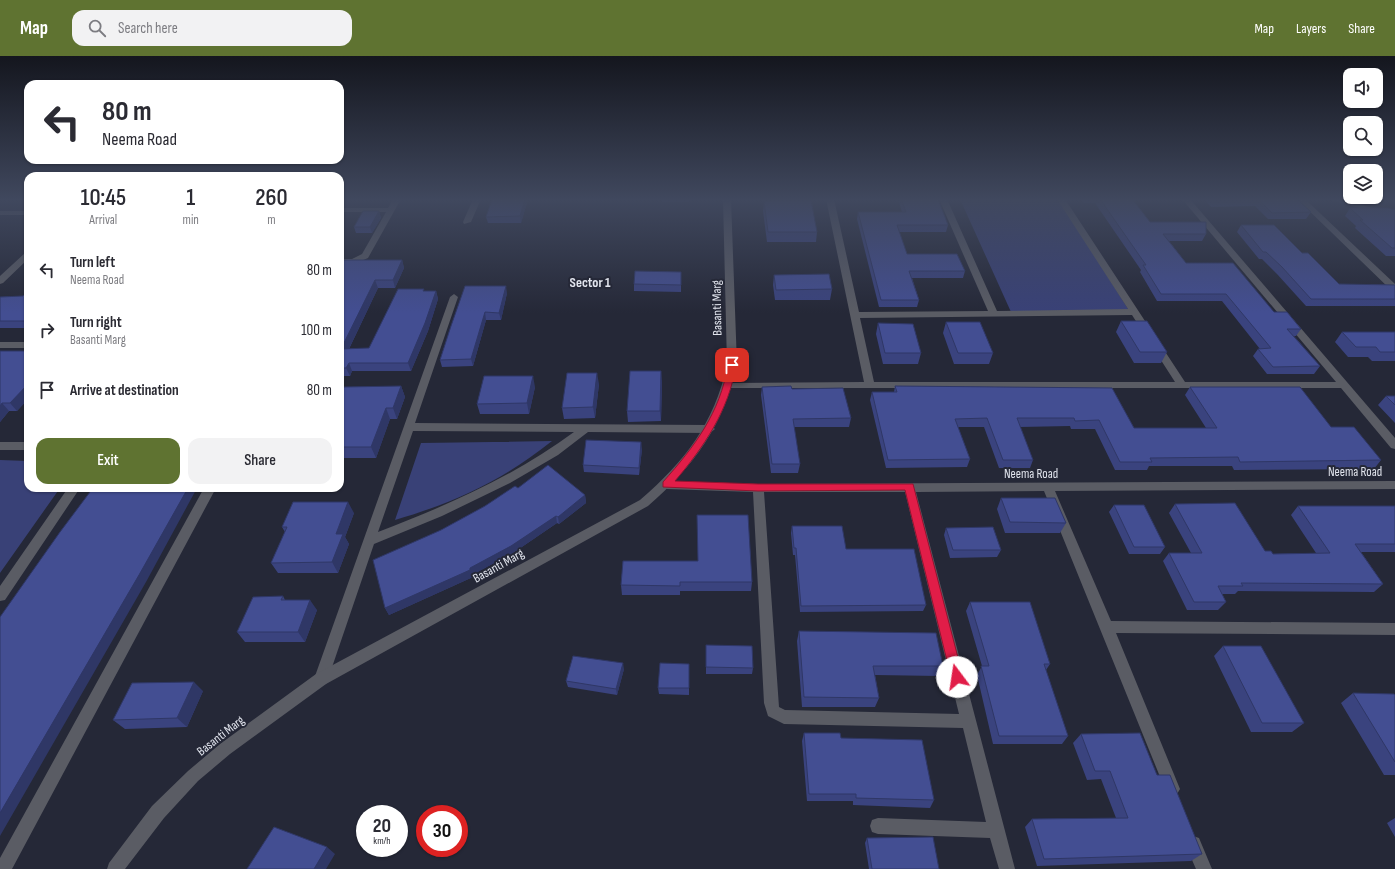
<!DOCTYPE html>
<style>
:root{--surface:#fff;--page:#f2f2f3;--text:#2b2b33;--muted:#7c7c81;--accent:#5f7331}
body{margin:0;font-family:"Sofia Sans Condensed",sans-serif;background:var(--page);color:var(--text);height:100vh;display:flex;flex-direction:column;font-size:15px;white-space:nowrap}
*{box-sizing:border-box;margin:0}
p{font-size:13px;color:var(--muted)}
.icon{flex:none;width:22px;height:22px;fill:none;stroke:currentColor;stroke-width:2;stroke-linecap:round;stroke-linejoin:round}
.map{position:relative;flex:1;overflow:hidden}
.drawer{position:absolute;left:24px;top:116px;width:320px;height:320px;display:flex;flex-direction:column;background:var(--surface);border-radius:12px;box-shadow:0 1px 3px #0004}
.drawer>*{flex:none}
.banner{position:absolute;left:24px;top:24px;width:320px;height:84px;border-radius:12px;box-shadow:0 1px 3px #0004;background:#fff;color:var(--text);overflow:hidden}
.fabs{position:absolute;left:1343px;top:12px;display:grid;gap:8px}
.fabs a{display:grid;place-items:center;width:40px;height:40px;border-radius:8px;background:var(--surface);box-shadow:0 1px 3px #0004;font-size:20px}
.speed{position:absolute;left:356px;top:749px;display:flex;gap:8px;font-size:20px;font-weight:700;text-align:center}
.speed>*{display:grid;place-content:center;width:52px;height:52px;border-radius:50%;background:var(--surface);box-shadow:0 1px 3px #0004;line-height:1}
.speed small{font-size:10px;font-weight:400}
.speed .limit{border:6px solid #d22;background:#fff;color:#111}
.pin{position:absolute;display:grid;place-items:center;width:34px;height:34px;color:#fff;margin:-17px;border-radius:8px;box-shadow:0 2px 6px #0006}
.me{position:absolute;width:44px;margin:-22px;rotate:346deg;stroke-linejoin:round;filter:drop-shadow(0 0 3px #0008)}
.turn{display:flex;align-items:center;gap:14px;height:84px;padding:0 12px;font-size:18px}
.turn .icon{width:52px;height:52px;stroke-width:2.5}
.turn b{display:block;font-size:28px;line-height:34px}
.eta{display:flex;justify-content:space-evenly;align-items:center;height:68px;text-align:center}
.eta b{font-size:24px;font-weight:600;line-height:28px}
.cta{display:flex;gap:8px;margin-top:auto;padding:8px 12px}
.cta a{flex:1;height:46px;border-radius:12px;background:var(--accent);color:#fff;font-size:16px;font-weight:600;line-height:46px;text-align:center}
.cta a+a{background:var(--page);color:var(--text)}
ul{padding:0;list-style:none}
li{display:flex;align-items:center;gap:12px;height:60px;padding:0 12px}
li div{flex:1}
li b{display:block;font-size:15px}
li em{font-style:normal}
header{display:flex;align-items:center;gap:24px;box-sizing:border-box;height:56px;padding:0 20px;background:var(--accent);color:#fff}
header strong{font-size:19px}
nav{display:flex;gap:22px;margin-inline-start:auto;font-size:14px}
.search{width:280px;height:36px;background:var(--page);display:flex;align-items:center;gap:10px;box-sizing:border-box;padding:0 14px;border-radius:12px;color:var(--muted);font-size:15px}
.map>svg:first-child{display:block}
.green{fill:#394177}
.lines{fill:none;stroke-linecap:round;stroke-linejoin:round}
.minor{fill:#5a5c64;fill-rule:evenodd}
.tertiary{fill:#5a5c64;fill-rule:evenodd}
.wall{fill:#3a437e}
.shaded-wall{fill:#2f3766}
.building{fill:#434e92;stroke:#2f3766}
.route{fill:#e11d48;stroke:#92132f}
.labels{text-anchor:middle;stroke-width:4;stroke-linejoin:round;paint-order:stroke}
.street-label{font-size:13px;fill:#e1e4ed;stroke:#252837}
.far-district-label{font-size:14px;font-weight:bold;fill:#e1e4ed;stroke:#252837}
</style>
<header>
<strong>Map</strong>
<div class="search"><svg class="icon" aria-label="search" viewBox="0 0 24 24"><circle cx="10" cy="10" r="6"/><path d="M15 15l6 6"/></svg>Search here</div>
<nav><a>Map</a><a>Layers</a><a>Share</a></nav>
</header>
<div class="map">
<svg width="1395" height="813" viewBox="0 0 1395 813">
<rect width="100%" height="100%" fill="#252837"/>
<path class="green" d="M960 143H1059L1130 256H1011Z
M552 385C502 425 456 446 395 464L421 387Z
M0 404 28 405V432H60L0 517Z"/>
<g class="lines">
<path class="minor" d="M393 143H401L368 202 354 208 340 209V203H352L362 198 386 156H340V152H388Z
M473 143H481L471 166 464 168 463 166Z
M826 143H834L859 256 988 255 939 143H947L997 255 1128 253 1057 143H1065L1185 326H1336L1182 143H1190L1395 382V393L1391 392 1341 332H725L724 330 729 327 864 326ZM1132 259 1175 326H874L860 262Z
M1297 143H1305L1395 228V236L1392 235Z
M1327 143H1340L1395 158V162Z
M0 155H28V159H0Z
M25 197H28V203L3 227 0 228V220Z
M454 238 458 241 415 367 710 369 715 373 710 377 588 376 558 399 510 427 442 460 374 488 328 623 326 628 321 629 316 628 314 623 450 241ZM413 375 574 376C515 420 446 450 378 476Z
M0 286H28V292H0Z
M0 386H28V394H0Z
M667 425 758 428 1395 425V433L1055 435 1111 565 1395 567V579L1116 577 1180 733 1177 738 1172 741 1167 738 1044 435 916 436 1015 813H999L990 782 878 778 872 776 870 770 872 764 878 762 986 766 963 672 784 668 768 660 764 647 753 436 667 433 663 432 661 429 663 426ZM764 436H905L959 658 785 654 779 651Z
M68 432H80L5 544 0 545V530Z
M204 432H216L12 813H0V802Z
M1193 780 1199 782 1212 813H1196L1185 788 1187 782Z"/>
<path class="tertiary" d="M723 143H731L737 309C724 369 694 410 648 450L326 628 230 698 198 725 164 762 125 813H107L109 807 152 750 188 715 220 688 316 618 640 444C685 405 714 368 727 309Z"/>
</g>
<path class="wall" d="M528 143 521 167H488L486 161Z
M661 143H689V146H662Z
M898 143H938L948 169 946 176H899L907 198 965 215 963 222H912L919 244 917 251H879L857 163 858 156H902Z
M1081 143H1135L1134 145 1150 166 1206 178 1202 185H1169L1186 207 1274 256 1301 273 1296 280H1294L1320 310 1314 318H1267L1253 300 1258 293H1260L1222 245H1157L1140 216 1141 214 1095 147H1084Z
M1204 143H1297L1311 156 1306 163H1268L1255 150 1211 151Z
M764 145 817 176 816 186H767L763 155Z
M1350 152 1395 154V200H1386L1355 172 1356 170 1345 160Z
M379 155 381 162 372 177H356L354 171Z
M1241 169 1302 197 1339 228 1395 229V250H1306L1277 218 1262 203H1259L1237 176Z
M340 204H402L404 212 395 232H378L349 293 369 292 424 235H436L438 243 428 275 411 315H352L350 320H340Z
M681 216V236L634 235V228Z
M774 219 832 233 830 244H775L773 229Z
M28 235V272H0V241L23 240Z
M507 237 501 264H486L473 310 442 311 440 304 451 270Z
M1121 265 1167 296 1161 307H1134L1116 276Z
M946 266 993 297 989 308H954L943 277Z
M878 267 921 297 918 308H883L876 278Z
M1342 276H1395V305H1372L1368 301H1348L1335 286Z
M0 295H28V343L17 355H9L0 366Z
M662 325 661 365 628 366 627 355Z
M599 328 595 362 564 363 562 352Z
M401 330 405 341 397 363H390L376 402H340V340Z
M895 330 1112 332 1134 372H1206L1185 339 1190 331 1331 371 1381 404 1374 413 1234 414 1232 410H1149L1147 414H1115L1095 373H1071L1070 370 1020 371 1033 404 1030 412H999L984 371H958L970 403 967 411 886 412 870 344 872 336H894Z
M535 331 529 358H480L477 348Z
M762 331 792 333 851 362 849 371H794L800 408 798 417H771L761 339Z
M1386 340H1395V367L1378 349Z
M642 393 639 419 584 416 583 409Z
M518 432 585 439 586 447 559 468 557 467 513 497 472 519 473 521 389 559 385 552 441 474Z
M1001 442 1066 467 1060 477H1005L997 453Z
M1175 448 1265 495 1273 498 1316 497 1291 459 1298 450H1395V496H1361L1383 528 1374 536 1238 535 1235 538H1222L1226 546 1218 554H1187L1163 505 1169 497H1191L1169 457Z
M1114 449 1165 491 1160 498H1129L1109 456Z
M354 457 345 481 349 488 338 517H278L271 507 285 476 282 471Z
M792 470 846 493 926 549 923 555 800 556 795 499H793L791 477Z
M946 472 1001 494 997 501 950 502 944 479Z
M623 505 752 526 751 535H680V539H622L621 529Z
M283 540 285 544 317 554 305 586H245L237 576Z
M970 546 1050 608 1046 614 1068 680 1062 688H993L977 619 982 610 966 555Z
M799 575 943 610 939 620 875 619 879 642 875 651H802L797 585Z
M706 589 753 612 752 618H706Z
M1223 590 1304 667 1292 676H1251L1214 600Z
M689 608V639L659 638 658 632Z
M624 613 617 639 568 631 566 625Z
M203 635 187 671 125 673 113 664Z
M1353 637 1395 639V719H1384L1341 647Z
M804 677 841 682 934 744 930 752 853 749V745H807L802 685Z
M1081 678 1157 719 1202 798 1191 805 1037 810 1025 771 1032 763 1116 762 1101 723 1087 724 1073 687Z
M1395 762V781L1387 767Z
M867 782 939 813H869L865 787Z"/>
<path class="shaded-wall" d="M525 143H528L521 167 520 160Z
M379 155 381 162 372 177 370 171Z
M402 204 404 212 395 232 393 224Z
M375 224 378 232 345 301 341 293Z
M506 230 507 237 501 264 499 257Z
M436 235 438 243 428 275 411 315 408 307Z
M485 256 486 264 473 310 471 303Z
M349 307 352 315 350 320 346 312Z
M661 315 662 325 661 365 660 355Z
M597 317 599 328 595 362 593 351Z
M533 320 535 331 529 358 527 347Z
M28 328V343L17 355 10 347Z
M401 330 405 341 397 363 393 352Z
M2 347 9 355 0 366V350Z
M386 352 390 363 376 402 371 391Z
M641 386 642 393 639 419V412Z
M188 432H197L146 526 0 780V757Z
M585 439 586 447 559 468 558 461Z
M348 446 354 457 345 481 349 488 338 517 332 506 336 478Z
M556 460 557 467 513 497 472 519 473 521 389 559 385 552 470 512Z
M310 544 317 554 305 586 298 576Z
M623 607 624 613 617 639 616 633Z
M194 626 203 635 187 671 177 662Z
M327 791 335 798 326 813H314Z"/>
<path class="building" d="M492 143H525L520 160 486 161Z
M901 143H938L948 169H897L907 198H957L965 215H909L919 244H881L858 156H906Z
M1100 143H1132L1150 166H1206V178H1163L1186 207H1233L1274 256H1287L1301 273H1287L1320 310 1273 311 1258 293 1271 292 1226 238H1161L1143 209H1146Z
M1214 143H1297L1311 156 1272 157 1259 144H1215Z
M811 144 817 176H768L764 145Z
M1350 152H1388L1395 154V192H1392L1360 164H1363Z
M363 155H379L370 171H354Z
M1241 169H1274L1302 197H1308L1339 228 1395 229V243H1311L1282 211 1266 196H1263Z
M340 204H402L393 224H375L341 293 369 292 398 233H424L423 235H436L425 267 408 307H349L346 312H340Z
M635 215 681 216V229L634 228Z
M829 218 832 233 776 234 774 219Z
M465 230H506L499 257 485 256 471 303 440 304 451 270Z
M28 235V265H0V241L23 240Z
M1121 265H1147L1167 296H1140Z
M946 266H980L993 297H958Z
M878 267 913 268 921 297H885Z
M1342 276H1395V296H1380L1376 291H1356Z
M0 295H28V328L10 347H2L0 350Z
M630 315H661L660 355H627Z
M567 317H597L593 351 562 352Z
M484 320H533L527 347 477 348Z
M401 330 393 352H386L371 391H340V340L344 331Z
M791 330 792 333 843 332 851 362 793 363 800 408H772L762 331Z
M895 330 1112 332 1134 372H1217L1190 331H1300L1331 371H1354L1381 404 1240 406 1238 401 1150 402 1152 406H1120L1099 364 1075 365 1074 362H1017L1033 404H1003L987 362 955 363 970 403 888 404 872 336H897Z
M1386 340H1395V349Z
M586 384 641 386 639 412 583 409Z
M548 409 585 439 558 461 556 460 511 490 470 512V514L385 552 373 504 441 474 485 450 515 430 518 432Z
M93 432H188L139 519 0 757V561L60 476Z
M1001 442H1055L1066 467 1010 466Z
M293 446H348L336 478H343L332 506 271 507 287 471H282Z
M1235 447 1265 495H1271L1273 498 1330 497 1298 450H1395V488H1355L1383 528 1241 527 1243 530H1218L1226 546H1194L1169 497H1202L1175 448Z
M1114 449H1144L1165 491H1134Z
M697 459H748L752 526H680V530L621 529 623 505H698Z
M792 470H842L846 493H914L926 549 801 550 796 492H794Z
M993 471 1001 494H953L946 472Z
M283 540 281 544H310L298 576H237L253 541Z
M970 546H1030L1050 608H1044L1068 680H999L981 610H989Z
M799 575 936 577 943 610H873L879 642 804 641Z
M706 589 752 590 753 612 706 611Z
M1223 590H1261L1304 667H1262Z
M573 600 623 607 616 633 566 625Z
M660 607 689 608V632H658Z
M194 626 177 662 113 664 132 627Z
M1353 637 1394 638 1395 639V706Z
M804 677H840L841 682 922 684 934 744 856 742V738H809Z
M1140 677 1157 719H1170L1202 798 1044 803 1032 763 1128 762 1110 715H1095L1081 678Z
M274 771 327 791 314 813H247Z
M933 781 939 813H872L867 782Z"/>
<linearGradient id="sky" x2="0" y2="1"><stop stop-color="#14161e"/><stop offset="0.56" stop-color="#40485e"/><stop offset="1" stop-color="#40485e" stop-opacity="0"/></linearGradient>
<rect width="1395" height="257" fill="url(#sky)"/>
<path class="route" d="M732 306 736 309C729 354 704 391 675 425L758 428H913L963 621 961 625 957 627 953 625 951 621 905 434 758 435 663 431V426C695 390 720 357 728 309Z"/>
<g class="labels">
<g class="street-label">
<text transform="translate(716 252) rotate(-91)" y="5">Basanti Marg</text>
<text x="1355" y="420">Neema Road</text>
<text x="1031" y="422">Neema Road</text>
<text transform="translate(498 509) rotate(-29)" y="5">Basanti Marg</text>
<text transform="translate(220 679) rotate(-38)" y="5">Basanti Marg</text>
</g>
<g class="far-district-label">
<text x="590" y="231">Sector 1</text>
</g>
</g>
</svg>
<div class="fabs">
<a><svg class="icon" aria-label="sound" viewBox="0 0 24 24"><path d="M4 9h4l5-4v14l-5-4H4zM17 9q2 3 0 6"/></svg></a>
<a><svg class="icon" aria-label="search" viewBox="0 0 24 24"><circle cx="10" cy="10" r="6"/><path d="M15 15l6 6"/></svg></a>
<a><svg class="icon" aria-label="layers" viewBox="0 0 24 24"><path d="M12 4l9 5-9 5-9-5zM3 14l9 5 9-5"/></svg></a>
</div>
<div class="speed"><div>20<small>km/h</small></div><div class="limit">30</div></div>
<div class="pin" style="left:732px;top:309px;background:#d93025"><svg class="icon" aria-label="arrive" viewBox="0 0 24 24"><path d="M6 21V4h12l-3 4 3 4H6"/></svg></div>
<svg class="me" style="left:957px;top:621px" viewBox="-20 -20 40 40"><circle r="19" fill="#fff"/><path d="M0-13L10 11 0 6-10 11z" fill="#e11d48"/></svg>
<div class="banner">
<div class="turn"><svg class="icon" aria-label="left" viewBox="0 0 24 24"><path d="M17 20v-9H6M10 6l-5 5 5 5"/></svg><div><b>80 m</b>Neema Road</div></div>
</div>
<section class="drawer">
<div class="eta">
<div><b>10:45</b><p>Arrival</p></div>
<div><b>1</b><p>min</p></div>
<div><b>260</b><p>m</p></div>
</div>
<ul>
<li><svg class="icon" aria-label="left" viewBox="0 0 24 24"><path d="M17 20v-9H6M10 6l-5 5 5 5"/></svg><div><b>Turn left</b><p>Neema Road</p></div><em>80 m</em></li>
<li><svg class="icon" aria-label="right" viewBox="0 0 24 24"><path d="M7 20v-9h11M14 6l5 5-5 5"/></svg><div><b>Turn right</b><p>Basanti Marg</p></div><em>100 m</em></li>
<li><svg class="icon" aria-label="arrive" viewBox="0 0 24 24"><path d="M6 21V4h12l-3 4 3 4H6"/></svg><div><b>Arrive at destination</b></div><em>80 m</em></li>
</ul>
<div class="cta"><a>Exit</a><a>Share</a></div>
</section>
</div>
